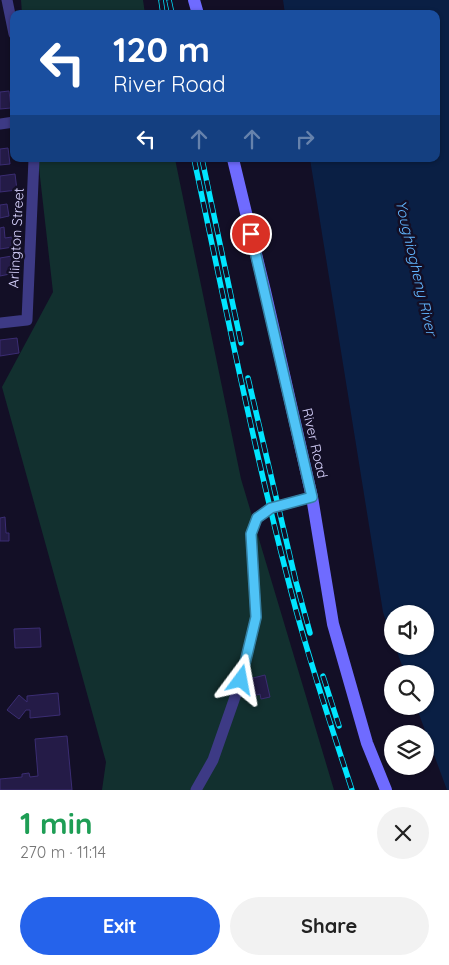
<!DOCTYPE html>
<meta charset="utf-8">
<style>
:root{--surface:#fff;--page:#f2f2f2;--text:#222;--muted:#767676;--accent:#2563eb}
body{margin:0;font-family:Quicksand,sans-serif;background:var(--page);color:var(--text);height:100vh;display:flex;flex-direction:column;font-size:19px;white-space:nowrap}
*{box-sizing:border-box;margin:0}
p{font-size:16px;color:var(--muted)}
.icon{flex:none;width:28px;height:28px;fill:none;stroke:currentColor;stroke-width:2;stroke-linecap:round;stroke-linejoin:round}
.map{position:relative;height:790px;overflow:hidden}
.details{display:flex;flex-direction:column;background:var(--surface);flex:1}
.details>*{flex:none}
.top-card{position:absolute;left:10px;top:10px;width:430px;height:152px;border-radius:10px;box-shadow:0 1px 4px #0004;background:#1a4fa0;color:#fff;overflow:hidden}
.controls{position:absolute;left:384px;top:605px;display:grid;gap:10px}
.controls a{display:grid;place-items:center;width:50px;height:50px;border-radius:50%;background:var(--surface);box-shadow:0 1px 4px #0004;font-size:25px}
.pin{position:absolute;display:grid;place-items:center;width:42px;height:42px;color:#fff;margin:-21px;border:2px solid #fff;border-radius:50%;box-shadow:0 1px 5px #0007}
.me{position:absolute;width:55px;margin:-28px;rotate:13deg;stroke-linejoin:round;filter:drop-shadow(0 0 4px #0008)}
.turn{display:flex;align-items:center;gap:18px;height:105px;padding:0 20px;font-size:22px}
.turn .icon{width:65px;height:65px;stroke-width:2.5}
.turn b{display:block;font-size:35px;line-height:42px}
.lanes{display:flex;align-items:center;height:48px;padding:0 20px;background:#0003;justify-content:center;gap:25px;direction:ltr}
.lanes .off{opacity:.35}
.round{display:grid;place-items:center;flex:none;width:52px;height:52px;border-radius:26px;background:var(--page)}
.head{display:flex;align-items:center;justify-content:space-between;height:85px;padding:0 20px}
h1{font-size:30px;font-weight:700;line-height:38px;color:#1e9e55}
.button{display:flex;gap:10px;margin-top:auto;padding:10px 20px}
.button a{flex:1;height:58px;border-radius:30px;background:var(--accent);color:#fff;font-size:20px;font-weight:700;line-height:58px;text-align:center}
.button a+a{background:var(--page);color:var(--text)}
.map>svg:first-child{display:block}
.green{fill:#12302f}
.water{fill:#0a1f44}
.building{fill:#241b47;stroke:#3b2d73}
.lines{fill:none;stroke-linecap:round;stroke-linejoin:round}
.street{stroke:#3d3a85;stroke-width:11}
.secondary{stroke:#6f6bff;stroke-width:12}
.rail-casing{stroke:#00e5ff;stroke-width:5.5}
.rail{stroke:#130f26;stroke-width:4;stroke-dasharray:11;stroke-linecap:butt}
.route-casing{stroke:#337fa1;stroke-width:12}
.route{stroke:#4fc3f7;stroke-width:9}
.labels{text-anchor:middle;stroke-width:5;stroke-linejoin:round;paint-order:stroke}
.street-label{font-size:14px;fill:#d9d4ff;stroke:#130f26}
.water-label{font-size:15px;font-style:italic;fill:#62b6ff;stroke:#130f26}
</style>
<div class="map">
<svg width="449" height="790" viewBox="0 0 449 790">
<rect width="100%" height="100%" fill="#130f26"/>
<path class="green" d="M21 0H143L145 14H22Z
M38 159H175L241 479 334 790H102L106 762 2 387 53 292Z"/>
<path class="water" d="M283 0H449V790H447L416 706H425V674H405L395 646H425V614H392V640L383 612 310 159H436V14H285Z"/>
<path class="building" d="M9 91 11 108 0 109V92Z
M8 148 10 164 0 165V149Z
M15 174 17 190 0 192V176Z
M7 204 9 216 0 218V205Z
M4 227 5 238 12 237 13 247 0 249V228Z
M12 256 15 273 0 276V258Z
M17 338 19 353 0 356V340Z
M5 517 6 533H9V541H0V518Z
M40 628 41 647 15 648 14 629Z
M265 675 270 697 261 699 260 694 245 698 242 687 250 685 249 679Z
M58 693 60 715 30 718V710H26L19 719 7 710 19 695 27 702V696Z
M67 736 72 790H0V779L22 777V774L29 773 30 777 38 776 35 739Z"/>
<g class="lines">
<path class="street" d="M7 0 14 34
M0 124 14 122
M0 323 27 320 34 159
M196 790 213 760 241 680 256 617 251 534 257 518 271 508 312 497"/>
<path class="secondary" d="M194 0 198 14
M233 159 265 291 312 497 333 624 367 743 386 790"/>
<g class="rail-casing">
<path id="rail" d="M161 0 163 14
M169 0 172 14
M194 159C225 304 254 451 292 595 309 661 331 725 352 790
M202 159 241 343
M248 378 296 582 310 633
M323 676 339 726"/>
</g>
<use href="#rail" class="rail"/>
</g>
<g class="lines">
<g class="route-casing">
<path id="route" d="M241 680 256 617 251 534 257 518 271 508 312 497 251 234"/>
</g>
<use href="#route" class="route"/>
</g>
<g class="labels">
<g class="street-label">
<text transform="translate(16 238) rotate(-87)" y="5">Arlington Street</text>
<text transform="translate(315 443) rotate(77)" y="5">River Road</text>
</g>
<g class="water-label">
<text transform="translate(416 268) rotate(77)" y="5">Youghiogheny River</text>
</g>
</g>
</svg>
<div class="controls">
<a><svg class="icon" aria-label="sound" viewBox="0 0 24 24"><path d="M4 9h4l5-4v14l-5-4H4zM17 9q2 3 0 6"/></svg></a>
<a><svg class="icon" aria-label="search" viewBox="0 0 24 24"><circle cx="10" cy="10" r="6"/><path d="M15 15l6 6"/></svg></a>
<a><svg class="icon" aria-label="layers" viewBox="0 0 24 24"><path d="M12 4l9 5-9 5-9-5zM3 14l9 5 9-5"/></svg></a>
</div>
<div class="pin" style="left:251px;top:234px;background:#d93025"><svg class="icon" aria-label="arrive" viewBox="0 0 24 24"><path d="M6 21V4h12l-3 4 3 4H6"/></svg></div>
<svg class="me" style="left:241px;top:680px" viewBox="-20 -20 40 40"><path d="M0-17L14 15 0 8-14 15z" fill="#4fc3f7" stroke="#fff" stroke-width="4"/></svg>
<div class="top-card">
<div class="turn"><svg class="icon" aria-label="left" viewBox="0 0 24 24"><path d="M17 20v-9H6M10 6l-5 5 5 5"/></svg><div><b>120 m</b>River Road</div></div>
<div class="lanes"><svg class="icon" aria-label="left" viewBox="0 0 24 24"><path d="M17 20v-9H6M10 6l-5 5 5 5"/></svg><svg class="icon off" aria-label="ahead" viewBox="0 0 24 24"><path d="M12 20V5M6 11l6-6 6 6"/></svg><svg class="icon off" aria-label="ahead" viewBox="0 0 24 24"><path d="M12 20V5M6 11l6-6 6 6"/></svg><svg class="icon off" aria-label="right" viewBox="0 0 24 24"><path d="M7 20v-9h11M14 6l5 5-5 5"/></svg></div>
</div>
</div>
<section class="details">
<div class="head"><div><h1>1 min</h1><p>270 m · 11:14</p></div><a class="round"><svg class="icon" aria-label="close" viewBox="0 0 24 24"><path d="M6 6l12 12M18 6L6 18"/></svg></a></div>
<div class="button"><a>Exit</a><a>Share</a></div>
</section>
